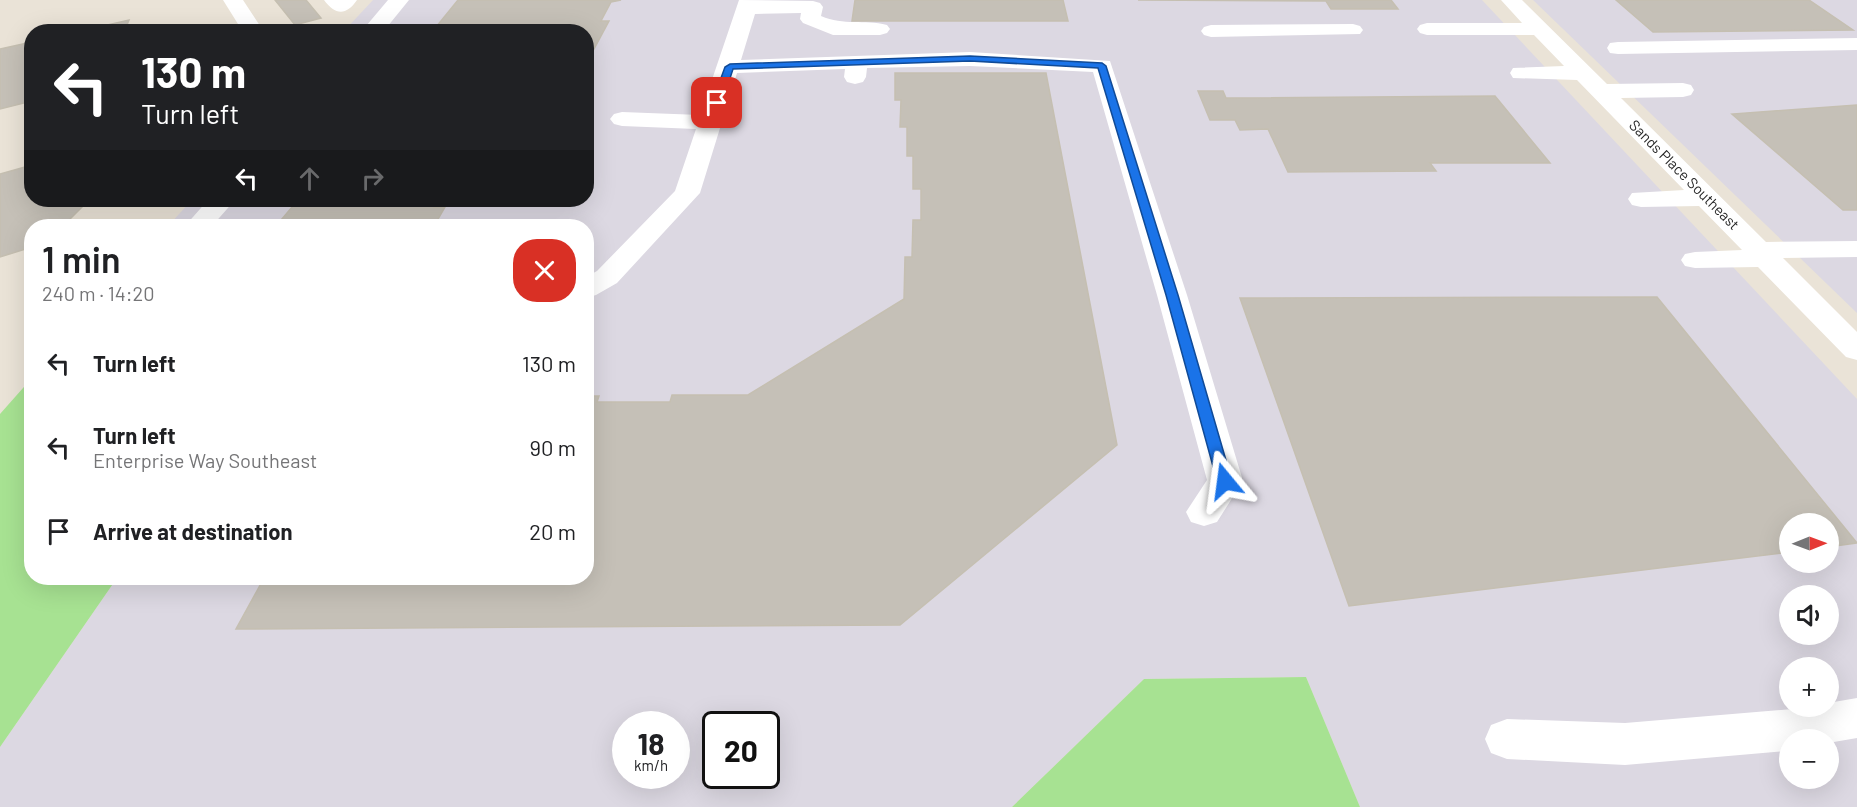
<!DOCTYPE html>
<meta charset="utf-8">
<style>
:root{--surface:#fff;--page:#f6f6f6;--text:#202124;--muted:#757577}
body{margin:0;font-family:Barlow,sans-serif;background:var(--page);color:var(--text);height:100vh;display:flex;flex-direction:column;font-size:22px;white-space:nowrap}
*{box-sizing:border-box;margin:0}
p{font-size:20px;color:var(--muted)}
.icon{flex:none;width:33px;height:33px;fill:none;stroke:currentColor;stroke-width:2;stroke-linecap:round;stroke-linejoin:round}
.map{position:relative;flex:1;overflow:hidden}
.sheet{position:absolute;left:24px;top:219px;width:570px;height:366px;display:flex;flex-direction:column;background:var(--surface);border-radius:24px;box-shadow:0 6px 24px #0002}
.sheet>*{flex:none}
.guide{position:absolute;left:24px;top:24px;width:570px;height:183px;border-radius:24px;box-shadow:0 6px 24px #0002;background:#202124;color:#fff;overflow:hidden}
.needle{width:39px;rotate:89deg}
.fabs{position:absolute;left:1779px;top:513px;display:grid;gap:12px}
.fabs a{display:grid;place-items:center;width:60px;height:60px;border-radius:50%;background:var(--surface);box-shadow:0 6px 24px #0002;font-size:30px}
.speed{position:absolute;left:612px;top:711px;display:flex;gap:12px;font-size:30px;font-weight:700;text-align:center}
.speed>*{display:grid;place-content:center;width:78px;height:78px;border-radius:50%;background:var(--surface);box-shadow:0 6px 24px #0002;line-height:1}
.speed small{font-size:15px;font-weight:400}
.speed .limit{border:3px solid #111;border-radius:9px;background:#fff;color:#111}
.pin{position:absolute;display:grid;place-items:center;width:51px;height:51px;color:#fff;margin:-26px;border-radius:12px;box-shadow:0 3px 9px #0006}
.me{position:absolute;width:66px;margin:-33px;rotate:344deg;stroke-linejoin:round;filter:drop-shadow(0 0 4px #0008)}
.turn{display:flex;align-items:center;gap:21px;height:126px;padding:0 18px;font-size:27px}
.turn .icon{width:78px;height:78px;stroke-width:2.5}
.turn b{display:block;font-size:42px;line-height:51px}
.lanes{display:flex;align-items:center;height:57px;padding:0 18px;background:#0003;justify-content:center;gap:30px;direction:ltr}
.lanes .off{opacity:.35}
.round{display:grid;place-items:center;flex:none;width:63px;height:63px;border-radius:24px;background:var(--page)}
.summary{display:flex;align-items:center;justify-content:space-between;height:102px;padding:0 18px}
h1{font-size:36px;font-weight:600;line-height:45px}
ul{padding:0;list-style:none}
li{display:flex;align-items:center;gap:18px;height:84px;padding:0 18px}
li div{flex:1}
li b{display:block;font-size:22px}
li em{font-style:normal}
.map>svg:first-child{display:block}
.industrial{fill:#dcd8e2;fill-rule:evenodd}
.green{fill:#a7e292}
.building{fill:#c5c0b7;stroke:#c5bfb1;stroke-width:1.5}
.lines{fill:none;stroke-linecap:round;stroke-linejoin:round}
.minor{fill:#fff;fill-rule:evenodd}
.route{fill:#1a73e8;stroke:#114b97;stroke-width:1.5}
.labels{text-anchor:middle;stroke-width:6;stroke-linejoin:round;paint-order:stroke}
.far-street-label{font-size:15px;fill:#262626;stroke:#fff}
</style>
<div class="map">
<svg width="1857" height="807" viewBox="0 0 1857 807">
<rect width="100%" height="100%" fill="#eae3d7"/>
<path class="industrial" d="M373 0H1482L1857 399V807H1360L1306 677 1144 679 1012 807H0V747L117 578H586V226H168L192 200H586V32L344 31ZM1790 524H1828V562H1790ZM1790 596H1828V634H1790ZM1790 668H1828V706H1790ZM626 724H676V776H626ZM716 724H766V776H716ZM1790 740H1828V778H1790Z
M1533 0H1857V313Z"/>
<path class="green" d="M31 379 32 578H117L0 747V414Z
M1306 677 1360 807H1012L1144 679Z"/>
<path class="building" d="M275 0H306L321 18 295 25Z
M458 0H621L611 2 601 21H609L586 64V32H432Z
M855 0H1063L1068 21H852Z
M1138 0H1391L1398 9H1331L1326 1Z
M1616 0H1809L1853 30 1653 32Z
M129 20 124 32H77Z
M32 42V101L0 109V49Z
M895 73H1046L1117 445 900 625 236 629 264 578H586V396H599L597 402H670L672 395H748L904 299 905 257H912L913 220H921V189H913V156H907V127H900L901 100H895Z
M1198 91H1223L1226 98 1495 96 1550 163H1430L1436 171 1288 172 1268 129 1240 130 1235 120H1210Z
M1857 105V210H1843L1732 114Z
M32 165V200H89L63 226H32V247L0 257V174Z
M298 200H439L434 207H445L434 226H276Z
M1657 297 1857 543 1828 547V524H1790V552L1349 606 1240 298Z"/>
<g class="lines">
<path class="minor" d="M223 0H243L264 32H243Z
M324 0H357C346 16 335 15 324 0Z
M388 0H409L383 32H361Z
M739 0 813 1 820 3 823 7 821 16C844 26 864 19 887 25L890 29 887 33 880 35H833L803 23 800 19 801 13 755 14 741 60 970 52 1110 61 1187 295 1243 481 1217 522 1204 526 1191 522 1186 512 1207 480 1157 295 1093 72 970 66 867 68 866 77 863 82 855 84 847 82 844 77 845 69 737 73 700 193 617 283 596 295 586 298V277L597 271 675 191 696 129 622 126 614 124 610 119 614 114 622 112 700 115Z
M1501 0H1522L1607 84 1683 83 1691 85 1694 90 1691 95 1683 97 1621 98 1766 242 1857 241V257L1783 258 1857 332V360L1846 357 1758 267 1695 268 1685 266 1681 260 1685 254 1695 252 1742 250 1699 206 1641 207 1632 205 1628 199 1632 193 1684 190 1577 80 1513 78 1510 73 1513 68 1564 66 1534 35H1427L1420 33 1417 29 1420 25 1427 23H1522Z
M1353 24 1360 26 1363 30 1360 34 1211 37 1204 35 1201 31 1204 27 1211 25Z
M1857 38V50L1618 54 1610 53 1607 48 1610 43 1618 42Z
M208 200H235L212 226H185Z
M1857 698V738L1828 743V740H1790V750L1786 751 1625 765 1507 759 1491 753 1485 739 1491 725 1507 719 1625 723 1828 706V703Z"/>
</g>
<path class="route" d="M970 56 1102 63 1106 66 1178 295 1232 481 1230 485H1220L1217 481 1166 295 1098 68 970 61 733 69 722 103 717 106 712 103 725 67 730 64Z"/>
<g class="labels">
<g class="far-street-label">
<text transform="translate(1684 175) rotate(45)" y="5">Sands Place Southeast</text>
</g>
</g>
</svg>
<div class="fabs">
<a><svg class="needle" viewBox="-14 -14 28 28"><path d="M0-13l5 13h-10z" fill="#e53935"/><path d="M0 13l5-13h-10z" fill="#757577"/></svg></a>
<a><svg class="icon" aria-label="sound" viewBox="0 0 24 24"><path d="M4 9h4l5-4v14l-5-4H4zM17 9q2 3 0 6"/></svg></a>
<a>+</a>
<a>−</a>
</div>
<div class="speed"><div>18<small>km/h</small></div><div class="limit">20</div></div>
<div class="pin" style="left:717px;top:103px;background:#d93025"><svg class="icon" aria-label="arrive" viewBox="0 0 24 24"><path d="M6 21V4h12l-3 4 3 4H6"/></svg></div>
<svg class="me" style="left:1225px;top:481px" viewBox="-20 -20 40 40"><path d="M0-17L14 15 0 8-14 15z" fill="#1a73e8" stroke="#fff" stroke-width="4"/></svg>
<div class="guide">
<div class="turn"><svg class="icon" aria-label="left" viewBox="0 0 24 24"><path d="M17 20v-9H6M10 6l-5 5 5 5"/></svg><div><b>130 m</b>Turn left</div></div>
<div class="lanes"><svg class="icon" aria-label="left" viewBox="0 0 24 24"><path d="M17 20v-9H6M10 6l-5 5 5 5"/></svg><svg class="icon off" aria-label="ahead" viewBox="0 0 24 24"><path d="M12 20V5M6 11l6-6 6 6"/></svg><svg class="icon off" aria-label="right" viewBox="0 0 24 24"><path d="M7 20v-9h11M14 6l5 5-5 5"/></svg></div>
</div>
<section class="sheet">
<div class="summary"><div><h1>1 min</h1><p>240 m · 14:20</p></div><a class="round" style="background:#d93025;color:#fff"><svg class="icon" aria-label="close" viewBox="0 0 24 24"><path d="M6 6l12 12M18 6L6 18"/></svg></a></div>
<ul>
<li><svg class="icon" aria-label="left" viewBox="0 0 24 24"><path d="M17 20v-9H6M10 6l-5 5 5 5"/></svg><div><b>Turn left</b></div><em>130 m</em></li>
<li><svg class="icon" aria-label="left" viewBox="0 0 24 24"><path d="M17 20v-9H6M10 6l-5 5 5 5"/></svg><div><b>Turn left</b><p>Enterprise Way Southeast</p></div><em>90 m</em></li>
<li><svg class="icon" aria-label="arrive" viewBox="0 0 24 24"><path d="M6 21V4h12l-3 4 3 4H6"/></svg><div><b>Arrive at destination</b></div><em>20 m</em></li>
</ul>
</section>
</div>
